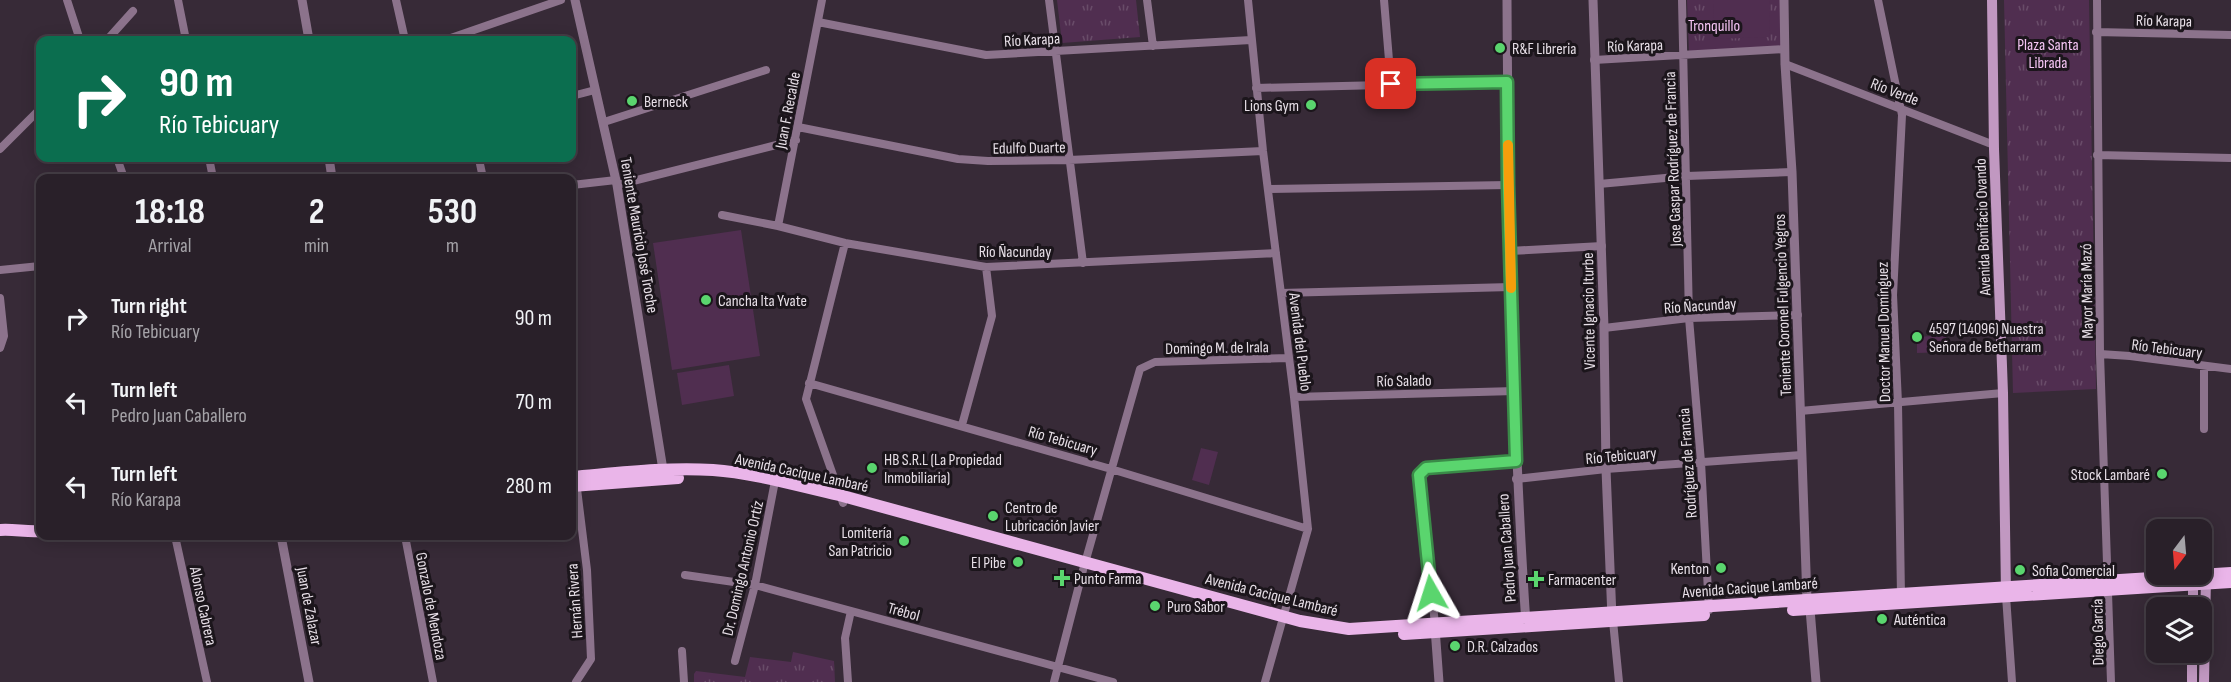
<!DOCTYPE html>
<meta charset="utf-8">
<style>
:root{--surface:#292029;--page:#312831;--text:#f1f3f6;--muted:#a5a3a8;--line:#453e46}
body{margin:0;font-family:"Sofia Sans Condensed",sans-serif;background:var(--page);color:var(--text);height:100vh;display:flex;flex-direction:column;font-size:22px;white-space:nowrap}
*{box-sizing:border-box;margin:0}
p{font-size:20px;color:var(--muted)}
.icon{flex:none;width:33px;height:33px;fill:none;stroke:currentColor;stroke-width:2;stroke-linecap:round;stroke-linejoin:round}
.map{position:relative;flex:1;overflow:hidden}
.sheet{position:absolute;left:36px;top:174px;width:540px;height:366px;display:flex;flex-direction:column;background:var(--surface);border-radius:12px;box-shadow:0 3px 15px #0003,0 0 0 2px var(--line)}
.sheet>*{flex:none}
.top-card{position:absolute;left:36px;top:36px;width:540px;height:126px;border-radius:12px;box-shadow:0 3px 15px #0003,0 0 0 2px var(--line);background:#0b6e4f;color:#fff;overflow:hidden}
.needle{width:39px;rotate:196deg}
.tools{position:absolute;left:2146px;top:519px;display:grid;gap:12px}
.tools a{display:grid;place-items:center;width:66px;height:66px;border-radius:12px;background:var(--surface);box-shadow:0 3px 15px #0003,0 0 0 2px var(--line);font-size:30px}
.pin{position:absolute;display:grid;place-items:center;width:51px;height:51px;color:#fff;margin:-26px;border-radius:12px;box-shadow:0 3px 9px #0006}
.me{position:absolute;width:66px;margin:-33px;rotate:354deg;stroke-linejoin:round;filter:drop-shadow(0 0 4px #0008)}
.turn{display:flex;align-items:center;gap:21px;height:126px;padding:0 24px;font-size:27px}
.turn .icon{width:78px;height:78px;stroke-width:2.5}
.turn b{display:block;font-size:42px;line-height:51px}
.eta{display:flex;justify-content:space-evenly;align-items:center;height:102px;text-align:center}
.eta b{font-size:36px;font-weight:700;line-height:42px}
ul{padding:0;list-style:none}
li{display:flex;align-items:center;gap:18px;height:84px;padding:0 24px}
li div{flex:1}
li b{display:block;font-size:22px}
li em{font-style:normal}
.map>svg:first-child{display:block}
.park{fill:url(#park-tufts)}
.garden{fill:#502e50}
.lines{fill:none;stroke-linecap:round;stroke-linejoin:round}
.minor{stroke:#8c738c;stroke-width:8}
.tertiary{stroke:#8c738c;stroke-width:9}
.secondary{stroke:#c198c1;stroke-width:10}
.primary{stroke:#eab5e9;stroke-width:12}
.route-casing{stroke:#3a8a48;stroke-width:15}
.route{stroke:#5ad56e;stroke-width:10}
.slow{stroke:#f59e0b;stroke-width:10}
.poi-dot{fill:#5ad56e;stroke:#1b151b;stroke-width:2}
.labels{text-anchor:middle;stroke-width:6;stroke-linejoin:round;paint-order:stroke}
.street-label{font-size:16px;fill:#e7dfe7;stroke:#1b151b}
.park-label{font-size:16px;fill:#f7c6f6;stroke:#1b151b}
.poi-label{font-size:16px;fill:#e7dfe7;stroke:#1b151b;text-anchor:start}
</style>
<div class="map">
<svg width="2231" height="682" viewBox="0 0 2231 682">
<defs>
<pattern id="park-tufts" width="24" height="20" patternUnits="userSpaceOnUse" patternTransform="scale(1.5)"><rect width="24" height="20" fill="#502e50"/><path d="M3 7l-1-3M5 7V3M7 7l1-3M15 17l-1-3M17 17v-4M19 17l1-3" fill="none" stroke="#694c69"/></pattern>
</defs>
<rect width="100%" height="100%" fill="#372a37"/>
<path class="park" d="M1057 0H1136L1140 37 1062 43Z
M1687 0H1781L1782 46 1689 52Z
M2004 0H2089L2096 389 2013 393Z
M793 652 834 661 835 682H694V674L696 671 745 677 750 657 791 662Z"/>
<path class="garden" d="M1713 0H1769L1770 37 1714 39Z
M741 230 760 356 672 370 653 243Z
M1946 335 1947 352 1917 353V337Z
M729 365 734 396 682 405 677 373Z
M1201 448 1218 452 1209 485 1192 480Z"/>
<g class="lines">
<path class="minor" d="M67 0 80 40
M178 0 186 40
M396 0 405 40
M1049 0 1083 263
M1147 0 1153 46
M1248 0 1263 151 1294 397 1308 529 1265 682
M1384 0 1391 84
M1682 0 1689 318 1701 462 1709 610
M1878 0 1902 115 1893 295 1898 403 1901 596
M2097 0 2100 354 2111 682
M818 22 986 55 1251 40
M2096 32 2231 35
M107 40 133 11
M445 40 561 0
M1594 60 1785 49
M1785 64 1994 145
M1256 88 1507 82
M572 96 595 90
M604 122 766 70
M798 127 958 159 988 161 1069 160 1263 151
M0 149 40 109
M2097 155 2231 158
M117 158 124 178
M209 158 213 178
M480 164 483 178
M1599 184 1687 176 1792 172
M572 185 616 180
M617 185 796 140
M1268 189 1508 185
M722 215 778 226 845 243 986 267 1276 253
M778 226 822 0
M1510 251 1602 246
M0 270 40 266
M1281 293 1511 287
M0 298 4 336 0 348
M1604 328 1689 318 1798 315
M2100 354 2130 356 2231 369
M809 383 1111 469 1308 529
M1294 397 1515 391
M1800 411 2003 393
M962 425 992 316 986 267
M2204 429V366
M1516 479 1606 469 1801 455
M843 503 806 399 845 243
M175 536 207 682
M405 536 433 682
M685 575 755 585 1113 682
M2006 596 2012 682
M1613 621 1619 682
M1435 624 1419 475 1426 468 1516 461
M682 651 684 682
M735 661 755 585 775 481
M576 682 591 659 587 570 576 481
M848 682 845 638 851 611
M1054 682 1083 570 1140 369 1155 362 1289 358"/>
<path class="tertiary" d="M302 0 309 40
M575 0 617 185 664 476
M1507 0C1508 208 1512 416 1526 624
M1593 0 1604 328 1606 469 1612 618
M1784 0 1785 64 1792 172 1807 600 1810 609 1816 682
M329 158 332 178
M281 536 309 682
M1435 628 1439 682"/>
<path class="secondary" d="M1992 0 1994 149 2003 393 2006 593
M2193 608V576
M2192 682V652
M2204 682 2206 577"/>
<path class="primary" d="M572 477C619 473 666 467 713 470 755 473 798 486 839 495L1300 621 1349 629 2231 573
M572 486 678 478
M0 530C14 529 26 532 40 531
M1793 610 2231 582
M1404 634 1704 615"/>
</g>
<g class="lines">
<g class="route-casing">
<path id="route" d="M1391 84 1507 82 1508 185 1516 461 1426 468 1419 475 1431 593"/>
</g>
<use href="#route" class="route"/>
<path class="slow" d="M1508 145 1511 288"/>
</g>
<g class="poi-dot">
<circle cx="1500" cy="48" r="6"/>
<circle cx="632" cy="101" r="6"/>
<circle cx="1311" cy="105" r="6"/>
<circle cx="706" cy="300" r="6"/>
<circle cx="1917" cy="337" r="6"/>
<circle cx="872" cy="468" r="6"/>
<circle cx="2162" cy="474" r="6"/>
<circle cx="993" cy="516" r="6"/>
<circle cx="904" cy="541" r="6"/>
<circle cx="1018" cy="562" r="6"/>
<circle cx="1721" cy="568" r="6"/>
<circle cx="2020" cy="570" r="6"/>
<path d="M1059 569h6v6h6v6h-6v6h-6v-6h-6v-6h6z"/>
<path d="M1533 570h6v6h6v6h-6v6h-6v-6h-6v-6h6z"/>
<circle cx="1155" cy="606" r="6"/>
<circle cx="1882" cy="619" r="6"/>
<circle cx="1455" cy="646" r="6"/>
</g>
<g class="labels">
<g class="street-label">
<text transform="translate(2164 20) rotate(1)" y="6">Río Karapa</text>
<text transform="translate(1032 39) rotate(-3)" y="6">Río Karapa</text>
<text transform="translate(1635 45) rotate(-2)" y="6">Río Karapa</text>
<text transform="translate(1895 91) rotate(21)" y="6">Río Verde</text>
<text transform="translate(787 110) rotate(-79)" y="6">Juan F. Recalde</text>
<text transform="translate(1029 147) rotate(-1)" y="6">Edulfo Duarte</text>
<text transform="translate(1672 159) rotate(-92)" y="6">Jose Gaspar Rodríguez de Francia</text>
<text transform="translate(1982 227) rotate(-92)" y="6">Avenida Bonifacio Ovando</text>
<text transform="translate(640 235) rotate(80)" y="6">Teniente Mauricio José Troche</text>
<text x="1015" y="257">Río Ñacunday</text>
<text transform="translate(2086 291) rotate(-91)" y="6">Mayor María Mazó</text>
<text transform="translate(1700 305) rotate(-4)" y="6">Río Ñacunday</text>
<text transform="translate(1782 305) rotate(-92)" y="6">Teniente Coronel Fulgencio Yegros</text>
<text transform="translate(1588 311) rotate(-91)" y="6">Vicente Ignacio Iturbe</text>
<text transform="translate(1883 332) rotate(-91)" y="6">Doctor Manuel Domínguez</text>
<text transform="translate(1301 342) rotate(83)" y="6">Avenida del Pueblo</text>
<text transform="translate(1217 347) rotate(-1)" y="6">Domingo M. de Irala</text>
<text transform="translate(2167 348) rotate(7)" y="6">Río Tebicuary</text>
<text transform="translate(1404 380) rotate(-1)" y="6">Río Salado</text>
<text transform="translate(1063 440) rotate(16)" y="6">Río Tebicuary</text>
<text transform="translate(1621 455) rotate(-5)" y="6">Río Tebicuary</text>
<text transform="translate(1687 463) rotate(-94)" y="6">Rodríguez de Francia</text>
<text transform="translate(802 472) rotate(12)" y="6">Avenida Cacique Lambaré</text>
<text transform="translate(1506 548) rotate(-94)" y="6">Pedro Juan Caballero</text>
<text transform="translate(742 568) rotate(-77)" y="6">Dr. Domingo Antonio Ortíz</text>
<text transform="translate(1750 587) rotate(-4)" y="6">Avenida Cacique Lambaré</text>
<text transform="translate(1272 594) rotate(14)" y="6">Avenida Cacique Lambaré</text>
<text transform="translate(574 601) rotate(-94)" y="6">Hernán Rivera</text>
<text transform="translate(204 606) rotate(78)" y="6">Alonso Cabrera</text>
<text transform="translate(310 606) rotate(79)" y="6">Juan de Zalazar</text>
<text transform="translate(432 606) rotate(79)" y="6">Gonzalo de Mendoza</text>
<text transform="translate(904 611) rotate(15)" y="6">Trébol</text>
<text transform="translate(2097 632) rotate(-91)" y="6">Diego García</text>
</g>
<g class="park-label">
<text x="1714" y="31">Tronquillo</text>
<text x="2048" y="50">Plaza Santa<tspan x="2048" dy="18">Librada</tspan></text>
</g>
<g class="poi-label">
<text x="1512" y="54">R&amp;F Libreria</text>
<text x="644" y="107">Berneck</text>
<text x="1299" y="111" text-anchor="end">Lions Gym</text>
<text x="718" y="306">Cancha Ita Yvate</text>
<text x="1929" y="334">4597 (14096) Nuestra<tspan x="1929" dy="18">Señora de Betharram</tspan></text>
<text x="884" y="465">HB S.R.L (La Propiedad<tspan x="884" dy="18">Inmobiliaria)</tspan></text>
<text x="2150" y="480" text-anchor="end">Stock Lambaré</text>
<text x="1005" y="513">Centro de<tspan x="1005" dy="18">Lubricación Javier</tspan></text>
<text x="892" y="538" text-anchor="end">Lomitería<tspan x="892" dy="18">San Patricio</tspan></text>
<text x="1006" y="568" text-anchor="end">El Pibe</text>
<text x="1709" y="574" text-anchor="end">Kenton</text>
<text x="2032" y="576">Sofia Comercial</text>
<text x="1074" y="584">Punto Farma</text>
<text x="1548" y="585">Farmacenter</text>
<text x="1167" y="612">Puro Sabor</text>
<text x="1894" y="625">Auténtica</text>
<text x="1467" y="652">D.R. Calzados</text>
</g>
</g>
</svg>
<div class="tools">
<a><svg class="needle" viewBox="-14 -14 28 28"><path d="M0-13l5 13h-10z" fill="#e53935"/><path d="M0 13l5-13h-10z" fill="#a5a3a8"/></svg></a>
<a><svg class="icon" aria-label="layers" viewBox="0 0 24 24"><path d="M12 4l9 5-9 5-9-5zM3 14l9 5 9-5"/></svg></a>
</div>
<div class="pin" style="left:1391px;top:84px;background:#d93025"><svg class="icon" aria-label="arrive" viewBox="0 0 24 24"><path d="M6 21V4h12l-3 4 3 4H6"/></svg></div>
<svg class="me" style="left:1431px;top:593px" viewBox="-20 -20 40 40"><path d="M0-17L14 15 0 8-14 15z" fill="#5ad56e" stroke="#fff" stroke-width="4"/></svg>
<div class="top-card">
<div class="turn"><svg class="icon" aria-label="right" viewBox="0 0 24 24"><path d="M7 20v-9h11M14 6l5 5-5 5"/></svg><div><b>90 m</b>Río Tebicuary</div></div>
</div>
<section class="sheet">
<div class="eta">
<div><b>18:18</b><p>Arrival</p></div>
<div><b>2</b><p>min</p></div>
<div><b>530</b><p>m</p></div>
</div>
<ul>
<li><svg class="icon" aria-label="right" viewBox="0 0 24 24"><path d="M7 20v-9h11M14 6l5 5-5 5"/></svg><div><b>Turn right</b><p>Río Tebicuary</p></div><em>90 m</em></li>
<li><svg class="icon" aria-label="left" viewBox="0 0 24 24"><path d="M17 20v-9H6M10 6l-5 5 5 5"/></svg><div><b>Turn left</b><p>Pedro Juan Caballero</p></div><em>70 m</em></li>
<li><svg class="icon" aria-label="left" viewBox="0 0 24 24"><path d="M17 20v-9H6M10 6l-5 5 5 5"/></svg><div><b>Turn left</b><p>Río Karapa</p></div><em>280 m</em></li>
</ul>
</section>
</div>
